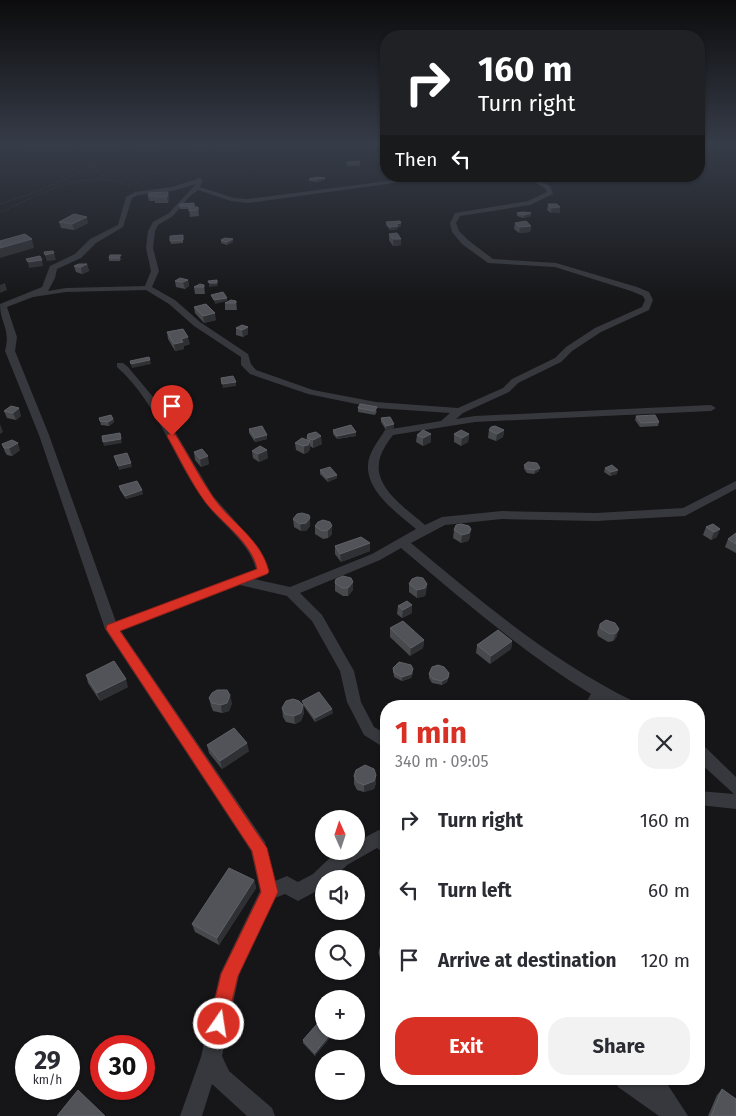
<!DOCTYPE html>
<meta charset="utf-8">
<style>
:root{--surface:#fff;--page:#f2f2f3;--text:#2b2b33;--muted:#7c7c81;--accent:#d93025}
body{margin:0;font-family:"Fira Sans",sans-serif;background:var(--page);color:var(--text);height:100vh;display:flex;flex-direction:column;font-size:19px;white-space:nowrap}
*{box-sizing:border-box;margin:0}
p{font-size:16px;color:var(--muted)}
.icon{flex:none;width:28px;height:28px;fill:none;stroke:currentColor;stroke-width:2;stroke-linecap:round;stroke-linejoin:round}
.map{position:relative;flex:1;overflow:hidden}
.panel{position:absolute;left:380px;top:700px;width:325px;height:385px;display:flex;flex-direction:column;background:var(--surface);border-radius:20px;box-shadow:0 1px 4px #0004}
.panel>*{flex:none}
.top-card{position:absolute;left:380px;top:30px;width:325px;height:152px;border-radius:20px;box-shadow:0 1px 4px #0004;background:#202124;color:#fff;overflow:hidden}
.needle{width:32px;rotate:357deg}
.tools{position:absolute;left:315px;top:810px;display:grid;gap:10px}
.tools a{display:grid;place-items:center;width:50px;height:50px;border-radius:50%;background:var(--surface);box-shadow:0 1px 4px #0004;font-size:25px}
.speed{position:absolute;left:15px;top:1035px;display:flex;gap:10px;font-size:25px;font-weight:700;text-align:center}
.speed>*{display:grid;place-content:center;width:65px;height:65px;border-radius:50%;background:var(--surface);box-shadow:0 1px 4px #0004;line-height:1}
.speed small{font-size:12px;font-weight:400}
.speed .limit{border:8px solid #d22;background:#fff;color:#111}
.pin{position:absolute;display:grid;place-items:center;width:42px;height:42px;color:#fff;margin:-51px -21px;border-radius:50% 50% 50% 0;rotate:-45deg;box-shadow:0 0 5px #0007}
.pin .icon{rotate:45deg}
.me{position:absolute;width:55px;margin:-28px;rotate:13deg;stroke-linejoin:round;filter:drop-shadow(0 0 4px #0008)}
.turn{display:flex;align-items:center;gap:18px;height:105px;padding:0 15px;font-size:22px}
.turn .icon{width:65px;height:65px;stroke-width:2.5}
.turn b{display:block;font-size:35px;line-height:42px}
.then{display:flex;align-items:center;height:48px;padding:0 15px;background:#0003;gap:10px;font-size:19px}
.round{display:grid;place-items:center;flex:none;width:52px;height:52px;border-radius:20px;background:var(--page)}
.summary{display:flex;align-items:center;justify-content:space-between;height:85px;padding:0 15px}
h1{font-size:30px;font-weight:700;line-height:38px;color:var(--accent)}
.button{display:flex;gap:10px;margin-top:auto;padding:10px 15px}
.button a{flex:1;height:58px;border-radius:20px;background:var(--accent);color:#fff;font-size:20px;font-weight:700;line-height:58px;text-align:center}
.button a+a{background:var(--page);color:var(--text)}
ul{padding:0;list-style:none}
li{display:flex;align-items:center;gap:15px;height:70px;padding:0 15px}
li div{flex:1}
li b{display:block;font-size:19px}
li em{font-style:normal}
.map>svg:first-child{display:block}
.lines{fill:none;stroke-linecap:round;stroke-linejoin:round}
.path{stroke:#3d3f44;stroke-width:1;stroke-dasharray:1 2;stroke-linecap:butt}
.street{fill:#37383d;fill-rule:evenodd}
.wall{fill:#47494d}
.shaded-wall{fill:#2f3033}
.building{fill:#525359;stroke:#5f6168}
.route{fill:#d93025;stroke:#8d1f18}
</style>
<div class="map">
<svg width="736" height="1116" viewBox="0 0 736 1116">
<rect width="100%" height="100%" fill="#161618"/>
<g class="lines">
<path class="path" d="M27 145C45 148 64 149 80 158 91 164 97 174 109 178
M0 160 121 145
M175 177 206 159 243 145
M135 184 148 174 171 166 178 157 218 145
M0 204 36 192 103 162 169 145
M0 212C40 195 88 165 131 187"/>
<path class="street" d="M426 176H445L248 203 231 201 198 190 189 197 173 216 158 225 155 231 153 248 159 271 152 287 175 300 200 322 248 354 251 364 256 370 313 390 376 402 458 408 503 388 512 379 555 358 566 347 595 328 642 307 645 300 643 296 631 291 555 267 488 263 462 244 452 232 450 223 455 213 528 201 547 192 545 188 523 176H531L550 186 553 194 530 205 460 216 456 223 459 231 468 240 493 259 556 263 637 287 649 292 653 300 649 310 601 332 572 351 561 362 518 383 509 392 463 413 456 419 475 416 711 405 716 408 711 411 475 422 393 435C387 443 380 453 379 463 375 489 408 510 425 525L442 517 502 511 596 513 683 508 736 481V489L685 516 596 521 502 519 445 525 411 543C482 602 551 661 635 702L637 706H617L603 700 599 706H584L591 694C522 652 463 600 401 548L380 560 300 593 322 615 354 671 361 702 374 727 386 734V749L364 735 347 702 340 671 312 621 287 596 240 585 121 631 265 842 275 881 287 876 298 882 313 874 335 853 338 851H356V842L379 830 386 834V854L377 848 347 865 333 879H324V887L298 901 285 894 275 898 239 975 222 1056 229 1071 272 1108 275 1116H247L212 1084 202 1116H180L201 1057 220 974 260 891 251 851 105 629 39 435 5 351C11 328 0 324 0 304L42 287 50 266 75 254 90 239 118 225 126 197 135 192 172 187 200 178 203 180 200 187 234 198 248 199ZM196 184 169 213 153 222 148 231 146 248 151 271 145 286 66 288 48 291 55 278 57 269 81 258 96 243 123 227 132 198 138 195 173 191ZM146 290 169 304 194 326 241 357V365L250 374 308 394 376 408 450 413 441 421 385 430C379 440 368 453 368 465 366 491 398 514 416 529L372 554 290 587 254 579 267 574 269 571 259 548 213 496 158 403 128 367 123 363H117V367C161 406 175 467 212 511 229 530 249 544 256 569L116 622 49 435 15 351 17 337 7 307 33 297 66 292Z
M699 745 705 747 736 777V809L699 805V791L734 794 699 762Z
M615 1079H664L688 1116H659L618 1087Z"/>
</g>
<path class="wall" d="M360 161V166H347V162Z
M325 178V180L318 182 309 181V179Z
M168 192 169 198 168 203H155V201H149L148 196Z
M194 203 195 207H198L199 216 190 217 189 209H180L179 206Z
M548 204 560 213H551L547 210Z
M517 213 531 216 523 218 517 216Z
M59 222 88 223 74 230 61 228Z
M386 222 401 223V226L398 227V229L390 230 386 225Z
M515 223 531 226 530 232 519 233 514 229Z
M389 234 401 239V245L393 246 389 240Z
M183 235V243L171 244 170 241Z
M233 239V242L227 245 221 243V240Z
M109 258H121L120 261H109Z
M87 264 89 271 82 274 76 272 74 266Z
M188 280 189 286 185 289 176 287 175 281Z
M204 285 205 294H195L194 287Z
M236 301 237 310H225V303Z
M194 307 216 320 204 323 195 313Z
M248 327V334L243 337 236 335V328Z
M167 332 190 344 184 346V349L175 351 168 339Z
M11 406 21 416 16 420 7 418 4 411Z
M358 408 377 411 375 415 358 412Z
M636 416 659 422 658 426 640 427 635 420Z
M381 418 394 424V428L386 430 381 422Z
M113 419 114 422 109 426 101 425 100 421Z
M249 429 267 439 255 442 249 433Z
M333 430 356 432V436L337 439 333 434Z
M489 430H504L503 437 496 441 488 438Z
M308 434 322 444 313 448 310 446V449L308 452 304 454 296 450 295 443 307 440Z
M454 434H469L468 442 461 446 454 442Z
M417 435 431 442 423 446 416 442Z
M2 444 20 450 12 456 7 455 5 452Z
M252 451 268 458 259 462 253 458Z
M194 452 209 464 201 467 195 460Z
M524 465 539 471 534 474 527 473 524 469Z
M605 468 617 474 610 476 604 472Z
M320 470 337 475V478L328 482 320 474Z
M119 486 143 494 126 499 120 490Z
M310 518V526L306 531H301L294 527 293 519Z
M713 524 717 537 711 540 703 535 706 527Z
M315 526H332V534L328 538 323 539 315 534Z
M454 530 470 537 468 541 461 543 453 538Z
M736 533V553L725 547 728 539Z
M370 543V551L341 562 335 554V546Z
M353 582V590L348 596H343L335 591V583Z
M409 584H427L426 592 425 596 417 598 409 592Z
M398 606 412 613 402 618 397 614Z
M600 624 619 629 616 638 613 641 608 642 598 636 597 632Z
M390 628 424 640 423 648 410 656 390 637Z
M512 641 511 649 490 664 476 653 477 645Z
M393 668 413 669V673L411 678 402 681 394 677Z
M449 673 447 682 442 685 432 683 429 678V674Z
M86 675 128 687 100 701 88 683Z
M209 698 232 703 229 711 222 713 213 711 211 706Z
M302 701 333 713 315 722 303 705 304 713 301 721 295 724 286 722 283 717 282 708 303 704Z
M207 745 249 751 222 769 209 753Z
M376 775V783L374 789 364 792 357 790 354 784V776Z
M254 880 256 888 219 945 195 932 192 924Z
M386 941V966L383 964 379 956V953Z
M324 1016 315 1056 303 1043V1040Z
M722 1089 736 1116H708L717 1095Z"/>
<path class="shaded-wall" d="M325 178V180L318 182V179Z
M168 192 169 198 168 203 167 197Z
M560 207V213H551V208Z
M531 213V216L523 218 524 215Z
M87 217 88 223 74 230 72 224Z
M401 223V226L398 227V229L390 230V227L396 224Z
M531 226 530 232 519 233 520 227Z
M32 239 34 248 0 258V248Z
M233 239V242L227 245V242Z
M393 239H401V245L393 246Z
M54 253 56 260 47 261 45 255Z
M42 260 43 266 29 268 28 262Z
M87 264 89 271 82 274 81 267Z
M188 280 189 286 185 289 183 282Z
M5 283 7 290 0 293V285Z
M209 283H217L218 286 209 287Z
M227 298V301L215 304 214 300Z
M215 313 216 320 204 323 203 316Z
M248 327V334L243 337 242 330Z
M188 337 190 344 184 346V349L175 351 174 344 181 339Z
M150 360 151 364 132 368 131 364Z
M236 382V386L223 388 222 384Z
M19 408 21 416 16 420 13 413Z
M113 419 114 422 109 426 108 422Z
M0 424 3 432 0 434Z
M394 424V428L386 430V426Z
M504 430 503 437 496 441 497 434Z
M356 432V436L337 439V436Z
M431 434V442L423 446V438Z
M469 434 468 442 461 446 462 438Z
M267 435V439L255 442V438Z
M321 436 322 444 313 448V440Z
M121 439 122 443 104 446 103 442Z
M310 441V449L308 452 304 454V446Z
M18 443 20 450 12 456 9 448Z
M267 450 268 458 259 462 258 454Z
M208 456 209 464 201 467 200 459Z
M131 463 132 467 119 470 118 466Z
M540 468 539 471 534 474 535 470Z
M618 470 617 474 610 476 611 472Z
M337 475V478L328 482 327 478Z
M142 490 143 494 126 499 125 496Z
M310 518V526L306 531H301L300 524Z
M332 526V534L328 538V530Z
M471 529 470 537 468 541 461 543 462 535Z
M720 529 717 537 711 540 714 532Z
M370 543V551L341 562 340 554Z
M353 582V590L348 596V588Z
M427 584 426 592 425 596 417 598V590Z
M412 605V613L402 618 403 610Z
M619 629 616 638 613 641 616 633Z
M424 640 423 648 410 656 411 648Z
M512 641 511 649 490 664 491 656Z
M413 669V673L411 678 402 681V677Z
M449 673 447 682 442 685V681Z
M126 679 128 687 100 701 97 693Z
M230 695 232 703 229 711 222 713 221 705Z
M303 705 304 713 301 721 295 724 294 716Z
M332 709 333 713 315 722V718Z
M247 743 249 751 222 769 220 761Z
M376 775V783L374 789 364 792V785Z
M254 880 256 888 219 945 217 938Z
M333 1031H336L315 1056V1053Z"/>
<path class="building" d="M360 161V163L347 164V162Z
M317 177 325 178 318 179H309Z
M168 192 167 197H154L155 195 148 196 149 193Z
M194 203V206H179L180 204Z
M548 204H557L560 207 551 208Z
M189 207H198V210L189 211Z
M523 212 531 213 524 215 517 213Z
M74 214 87 217 72 224 59 222Z
M400 221 401 223 396 224 398 226 390 227 386 222Z
M526 221 531 226 520 227 515 223Z
M397 233 401 239H393L389 234Z
M25 234 32 239 0 248V241Z
M183 235V240L170 241V236Z
M225 238 233 239 227 242 221 240Z
M53 251 54 253 45 255 44 252Z
M110 255H121L119 258H109Z
M40 256 42 260 28 262 26 259Z
M79 264H87L81 267 74 266Z
M180 278 188 280 183 282 175 281Z
M217 280V283H209L208 281Z
M200 284 204 285V287H194Z
M223 292 227 298 214 300 211 295Z
M231 300 236 301V303H225Z
M206 304 215 313 203 316 194 307Z
M242 325 248 327 242 330 236 328Z
M183 329 188 337 181 339 183 342 174 344 167 332Z
M149 357 150 360 131 364 130 361Z
M233 376 236 382 222 384 221 378Z
M360 404 377 407 375 411 358 408Z
M11 406 19 408 13 413 4 411Z
M111 415 113 419 108 422 100 421 99 418Z
M655 415 659 422 641 423 636 416Z
M390 417 394 424 386 426 381 418Z
M351 425 356 432 337 436 333 430Z
M262 426 267 435 255 438 249 429Z
M495 426 504 430 497 434 489 430 491 427Z
M423 430 431 434 423 438 417 435Z
M461 430 469 434 462 438 454 434Z
M316 432 321 436 313 440 307 438 308 434Z
M120 433 121 439 103 442 102 436Z
M302 438 310 441 308 445 304 446 295 443Z
M12 440 18 443 9 448H4L2 444Z
M260 446 267 450 258 454 252 451Z
M202 449 208 456 200 459 194 452Z
M127 453 131 463 118 466 114 456Z
M528 462 537 463 540 468 535 470 527 469 524 465Z
M612 465 618 470 611 472 605 468Z
M330 467 337 475 327 478 320 470Z
M137 481 142 490 125 496 119 486Z
M302 513 309 515 310 518 306 523 300 524 293 519 297 514Z
M323 520 330 522 332 526 328 530 322 531 315 526 318 522Z
M461 524 469 526 471 529 469 533 462 535 454 530 456 525Z
M713 524 720 529 714 532 706 527Z
M736 533V544L728 539Z
M361 537 370 543 340 554 335 546Z
M343 576 351 578 353 582 348 588H342L335 583 336 579Z
M417 577 423 578 427 584 425 588 417 590 409 584 412 579Z
M407 601 412 605 403 610 398 606Z
M606 620 615 623 619 629 616 633 610 634 600 628V624Z
M403 621 424 640 411 648 390 628Z
M498 630 512 641 491 656 477 645Z
M114 661 126 679 97 693 86 675Z
M399 662 411 665 413 669 411 674 402 677 394 673 393 668Z
M438 665 444 667 449 673 448 678 442 681 433 679 429 674 432 667Z
M217 690H227L230 695 227 703 221 705 212 703 209 698 212 693Z
M319 692 332 709 315 718 302 701Z
M293 699 299 701 303 705 301 713 294 716 285 714 282 708 286 701Z
M234 728 247 743 220 761 207 745Z
M365 765 374 769 376 775 374 781 364 785 357 782 354 776 356 770Z
M229 868 254 880 217 938 192 924Z
M386 941V962L383 960 379 953 381 944Z
M324 1016V1031H333L315 1053 303 1040Z
M722 1089 736 1099V1116H711Z
M78 1090 105 1116H57Z"/>
<linearGradient id="sky" x2="0" y2="1"><stop stop-color="#0c0c0d"/><stop offset="0.48" stop-color="#363c48"/><stop offset="1" stop-color="#363c48" stop-opacity="0"/></linearGradient>
<rect width="736" height="301" fill="url(#sky)"/>
<path class="route" d="M168 434H175C188 454 199 477 213 497 230 522 262 540 269 572L267 574 120 631 267 848 278 892 238 976 225 1030 219 1033 212 1030 209 1024 221 974 261 892 252 851 106 629 107 625 257 569C252 543 222 523 206 503 191 483 179 457 167 436Z"/>
</svg>
<div class="tools">
<a><svg class="needle" viewBox="-14 -14 28 28"><path d="M0-13l5 13h-10z" fill="#e53935"/><path d="M0 13l5-13h-10z" fill="#7c7c81"/></svg></a>
<a><svg class="icon" aria-label="sound" viewBox="0 0 24 24"><path d="M4 9h4l5-4v14l-5-4H4zM17 9q2 3 0 6"/></svg></a>
<a><svg class="icon" aria-label="search" viewBox="0 0 24 24"><circle cx="10" cy="10" r="6"/><path d="M15 15l6 6"/></svg></a>
<a>+</a>
<a>−</a>
</div>
<div class="speed"><div>29<small>km/h</small></div><div class="limit">30</div></div>
<div class="pin" style="left:172px;top:436px;background:#d93025"><svg class="icon" aria-label="arrive" viewBox="0 0 24 24"><path d="M6 21V4h12l-3 4 3 4H6"/></svg></div>
<svg class="me" style="left:219px;top:1024px" viewBox="-20 -20 40 40"><circle r="17" fill="#d93025" stroke="#fff" stroke-width="3"/><path d="M0-11L8 9 0 5-8 9z" fill="#fff"/></svg>
<div class="top-card">
<div class="turn"><svg class="icon" aria-label="right" viewBox="0 0 24 24"><path d="M7 20v-9h11M14 6l5 5-5 5"/></svg><div><b>160 m</b>Turn right</div></div>
<div class="then">Then<svg class="icon" aria-label="left" viewBox="0 0 24 24"><path d="M17 20v-9H6M10 6l-5 5 5 5"/></svg></div>
</div>
<section class="panel">
<div class="summary"><div><h1>1 min</h1><p>340 m · 09:05</p></div><a class="round"><svg class="icon" aria-label="close" viewBox="0 0 24 24"><path d="M6 6l12 12M18 6L6 18"/></svg></a></div>
<ul>
<li><svg class="icon" aria-label="right" viewBox="0 0 24 24"><path d="M7 20v-9h11M14 6l5 5-5 5"/></svg><div><b>Turn right</b></div><em>160 m</em></li>
<li><svg class="icon" aria-label="left" viewBox="0 0 24 24"><path d="M17 20v-9H6M10 6l-5 5 5 5"/></svg><div><b>Turn left</b></div><em>60 m</em></li>
<li><svg class="icon" aria-label="arrive" viewBox="0 0 24 24"><path d="M6 21V4h12l-3 4 3 4H6"/></svg><div><b>Arrive at destination</b></div><em>120 m</em></li>
</ul>
<div class="button"><a>Exit</a><a>Share</a></div>
</section>
</div>
